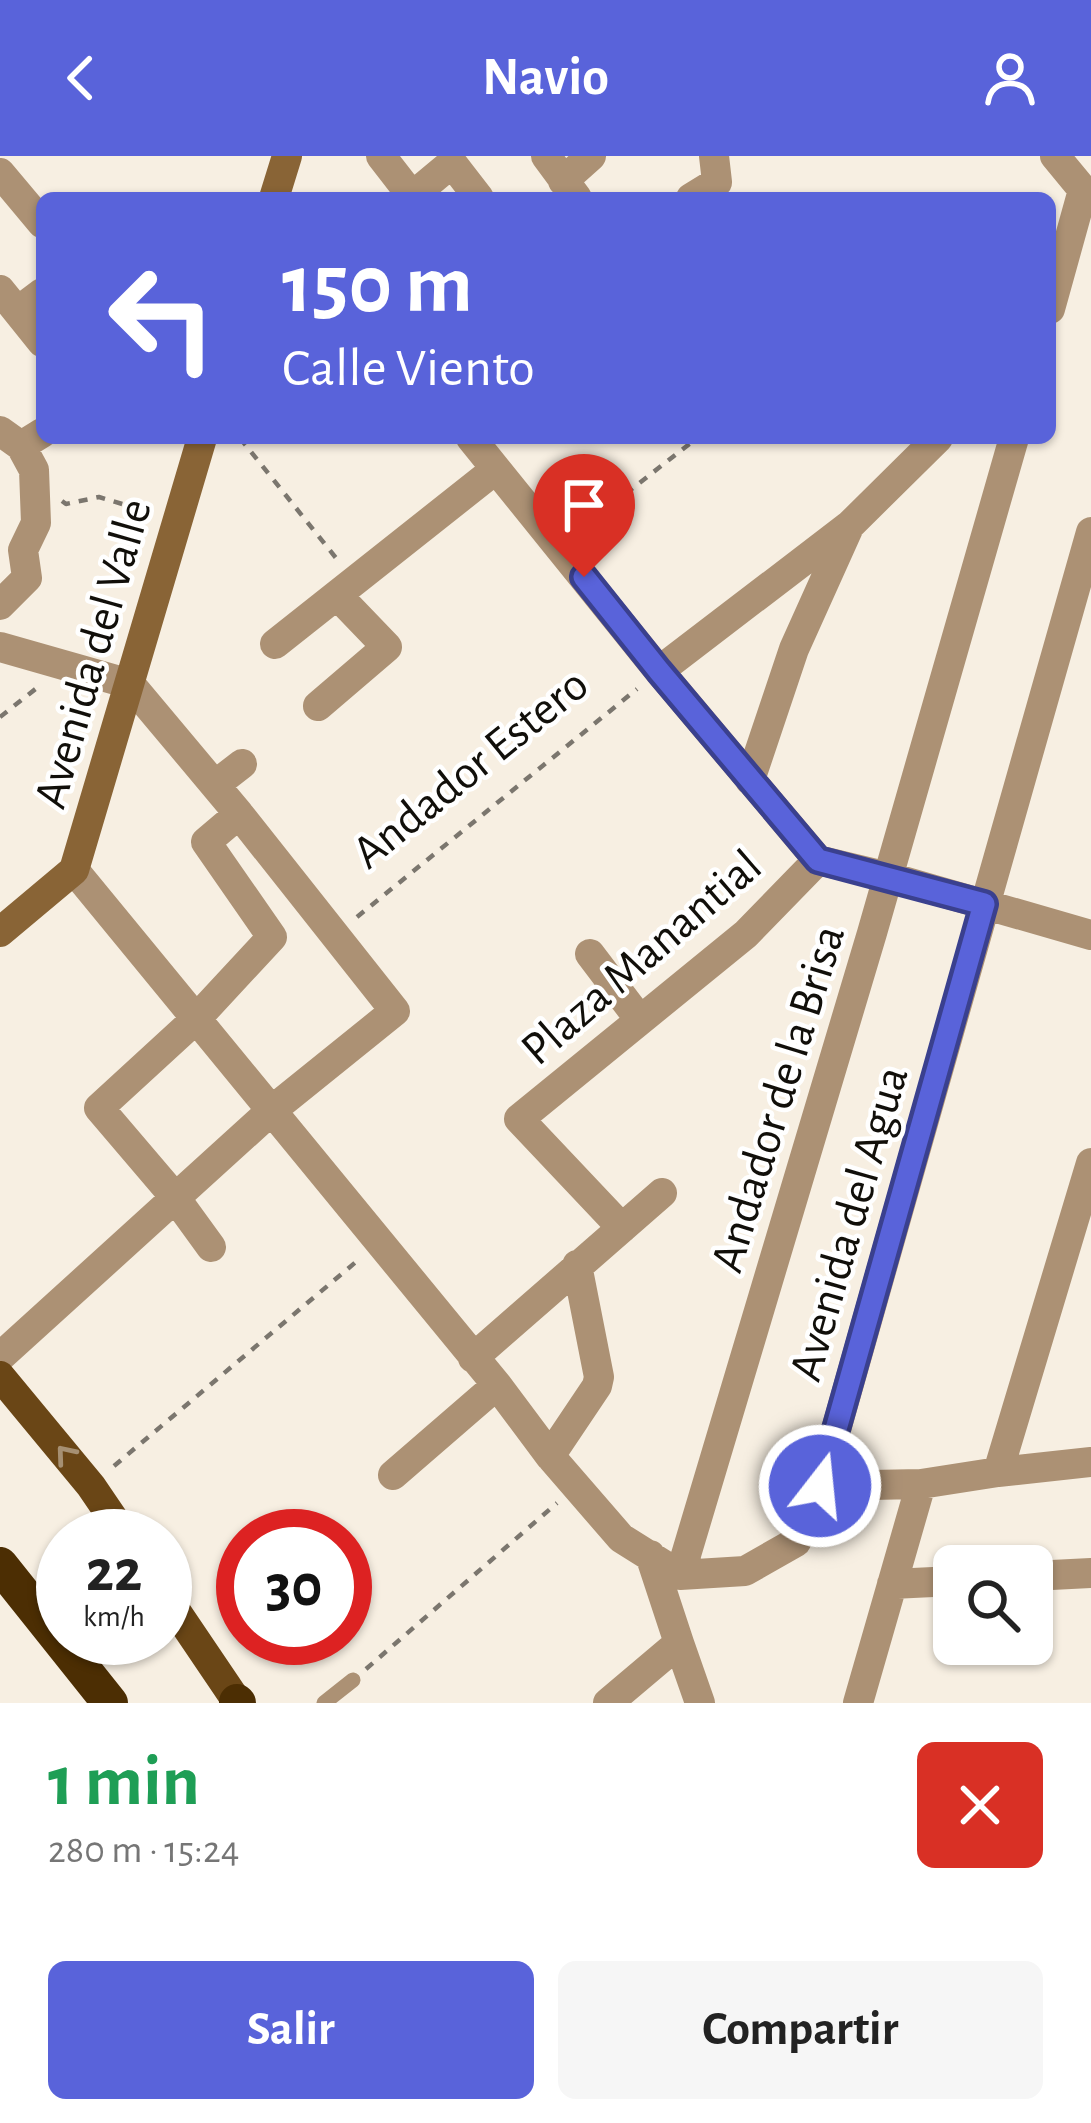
<!DOCTYPE html>
<html lang="es">
<meta charset="utf-8">
<style>
:root{--surface:#fff;--page:#f6f6f6;--text:#222;--muted:#767676;--accent:#5963da}
body{margin:0;font-family:"Alegreya Sans",sans-serif;background:var(--page);color:var(--text);height:100vh;display:flex;flex-direction:column;font-size:45px;white-space:nowrap}
*{box-sizing:border-box;margin:0}
p{font-size:39px;color:var(--muted)}
.icon{flex:none;width:66px;height:66px;fill:none;stroke:currentColor;stroke-width:2;stroke-linecap:round;stroke-linejoin:round}
.map{position:relative;height:1547px;overflow:hidden}
.drawer{display:flex;flex-direction:column;background:var(--surface);flex:1}
.drawer>*{flex:none}
.top-card{position:absolute;left:36px;top:36px;width:1020px;height:252px;border-radius:18px;box-shadow:0 3px 9px #0004;background:#5963da;color:#fff;overflow:hidden}
.buttons{position:absolute;left:933px;top:1389px;display:grid;gap:24px}
.buttons a{display:grid;place-items:center;width:120px;height:120px;border-radius:18px;background:var(--surface);box-shadow:0 3px 9px #0004;font-size:60px}
.speed{position:absolute;left:36px;top:1353px;display:flex;gap:24px;font-size:60px;font-weight:700;text-align:center}
.speed>*{display:grid;place-content:center;width:156px;height:156px;border-radius:50%;background:var(--surface);box-shadow:0 3px 9px #0004;line-height:1}
.speed small{font-size:30px;font-weight:400}
.speed .limit{border:18px solid #d22;background:#fff;color:#111}
.pin{position:absolute;display:grid;place-items:center;width:102px;height:102px;color:#fff;margin:-123px -51px;border-radius:50% 50% 50% 0;rotate:-45deg;box-shadow:0 0 12px #0007}
.pin .icon{rotate:45deg}
.me{position:absolute;width:132px;margin:-66px;rotate:16deg;stroke-linejoin:round;filter:drop-shadow(0 0 9px #0008)}
.turn{display:flex;align-items:center;gap:42px;height:252px;padding:0 48px;font-size:54px}
.turn .icon{width:156px;height:156px;stroke-width:2.5}
.turn b{display:block;font-size:84px;line-height:102px}
.round{display:grid;place-items:center;flex:none;width:126px;height:126px;border-radius:18px;background:var(--page)}
.head{display:flex;align-items:center;justify-content:space-between;height:204px;padding:0 48px}
h1{font-size:72px;font-weight:700;line-height:90px;color:#1e9e55}
.primary-button{display:flex;gap:24px;margin-top:auto;padding:24px 48px}
.primary-button a{flex:1;height:138px;border-radius:18px;background:var(--accent);color:#fff;font-size:48px;font-weight:700;line-height:138px;text-align:center}
.primary-button a+a{background:var(--page);color:var(--text)}
header{display:flex;justify-content:space-between;align-items:center;height:156px;padding:0 48px;background:var(--accent);color:#fff;font-size:54px;font-weight:700}
.map>svg:first-child{display:block}
.lines{fill:none;stroke-linecap:round;stroke-linejoin:round}
.path{stroke:#7b766e;stroke-width:4.5;stroke-dasharray:9 9;stroke-linecap:butt}
.lane{stroke:#ac9174;stroke-width:15}
.street{stroke:#ac9174;stroke-width:30}
.secondary{stroke:#896436;stroke-width:30}
.primary{stroke:#6a4616;stroke-width:30}
.highway{stroke:#4c2e03;stroke-width:36}
.oneway{stroke:#a69073}
.route-casing{stroke:#3a408e;stroke-width:30}
.route{stroke:#5963da;stroke-width:21}
.labels{text-anchor:middle;stroke-width:9;stroke-linejoin:round;paint-order:stroke}
.street-label{font-size:48px;fill:#110f0a;stroke:#fff}
</style>
<header><svg class="icon" aria-label="back" viewBox="0 0 24 24"><path d="M15 5l-7 7 7 7"/></svg>Navio<svg class="icon" aria-label="person" viewBox="0 0 24 24"><circle cx="12" cy="8" r="4"/><path d="M4 21q1-7 8-7t8 7"/></svg></header>
<div class="map">
<svg width="1091" height="1547" viewBox="0 0 1091 1547">
<rect width="100%" height="100%" fill="#f7efe2"/>
<g class="lines">
<path class="path" d="M240 282 336 402
M62 345 66 348 99 341 149 356
M583 371 697 282
M0 561 38 531
M357 761 637 533
M114 1310 357 1105
M366 1513 557 1347"/>
<path class="lane" d="M324 1547 353 1524"/>
<path class="street" d="M381 0 412 40
M546 0 577 42
M0 17 42 67
M563 25 591 0
M410 42 452 7 479 42
M691 42 717 26 714 0
M0 134 42 186
M1050 153 1083 34 1055 0
M18 155 42 137
M0 275 21 290 42 277
M471 282 659 515 818 704 889 721 1091 779
M0 449 27 422 23 394 36 367 34 314 21 290
M275 488 496 313
M0 491 130 528 239 658 395 855 271 955 0 1201
M659 515 850 369 938 282
M318 550 387 491 337 439
M750 624 794 493 848 373
M215 629 242 608
M74 714 497 1229 550 1300 621 1382 680 1419 745 1415 796 1386 820 1330 1091 376
M590 798 640 864
M622 1072 519 963 746 778 818 704
M211 1091 174 1040 99 952 196 863 272 781 206 686 239 658
M473 1202 662 1037
M550 1300 597 1230 599 1221 577 1109
M998 1316 1091 1007
M393 1319 497 1229
M820 1330 921 1328 998 1316 1091 1306
M680 1419 872 777 1014 282
M1032 1420 1091 1417
M892 1428 954 1425
M679 1487 700 1547
M608 1547 679 1487 650 1399
M858 1547 921 1328"/>
<path class="secondary" d="M274 42 287 0
M0 776 74 714 202 282"/>
<path class="primary" d="M0 1220 91 1330 125 1380
M165 1439 238 1547"/>
<path class="highway" d="M0 1409 110 1547
M237 1546 238 1547"/>
</g>
<defs><path id="oneway-chevron" d="M-2-3.5L2.5 0L-2 3.5" fill="none" stroke-width="1.6" stroke-linecap="round" stroke-linejoin="round" transform="scale(3)"/></defs>
<use class="oneway" href="#oneway-chevron" transform="translate(65 1298) rotate(-130)"/>
<g class="lines">
<g class="route-casing">
<path id="route" d="M584 421 659 515 818 704 984 748 820 1330"/>
</g>
<use href="#route" class="route"/>
</g>
<g class="labels">
<g class="street-label">
<text transform="translate(91 497) rotate(-74)" y="17">Avenida del Valle</text>
<text transform="translate(469 611) rotate(-39)" y="17">Andador Estero</text>
<text transform="translate(640 800) rotate(-41)" y="17">Plaza Manantial</text>
<text transform="translate(776 942) rotate(-73)" y="17">Andador de la Brisa</text>
<text transform="translate(847 1067) rotate(-74)" y="17">Avenida del Agua</text>
</g>
</g>
</svg>
<div class="buttons">
<a><svg class="icon" aria-label="search" viewBox="0 0 24 24"><circle cx="10" cy="10" r="6"/><path d="M15 15l6 6"/></svg></a>
</div>
<div class="speed"><div>22<small>km/h</small></div><div class="limit">30</div></div>
<div class="pin" style="left:584px;top:421px;background:#d93025"><svg class="icon" aria-label="arrive" viewBox="0 0 24 24"><path d="M6 21V4h12l-3 4 3 4H6"/></svg></div>
<svg class="me" style="left:820px;top:1330px" viewBox="-20 -20 40 40"><circle r="17" fill="#5963da" stroke="#fff" stroke-width="3"/><path d="M0-11L8 9 0 5-8 9z" fill="#fff"/></svg>
<div class="top-card">
<div class="turn"><svg class="icon" aria-label="left" viewBox="0 0 24 24"><path d="M17 20v-9H6M10 6l-5 5 5 5"/></svg><div><b>150 m</b>Calle Viento</div></div>
</div>
</div>
<section class="drawer">
<div class="head"><div><h1>1 min</h1><p>280 m · 15:24</p></div><a class="round" style="background:#d93025;color:#fff"><svg class="icon" aria-label="close" viewBox="0 0 24 24"><path d="M6 6l12 12M18 6L6 18"/></svg></a></div>
<div class="primary-button"><a>Salir</a><a>Compartir</a></div>
</section>
